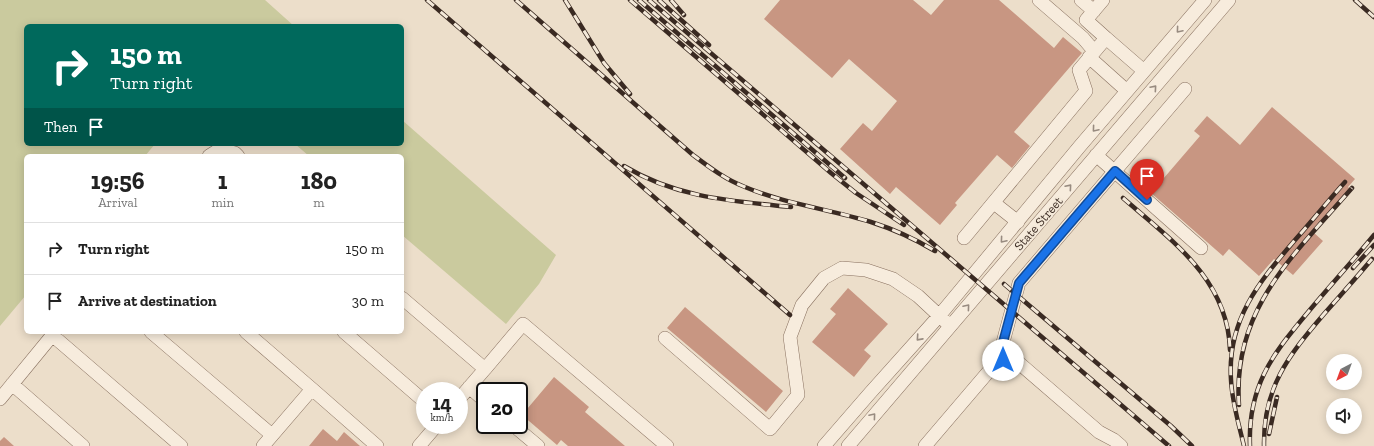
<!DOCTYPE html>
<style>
:root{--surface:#fff;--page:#f2f2f2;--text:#222;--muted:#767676;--line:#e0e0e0}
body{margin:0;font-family:"Zilla Slab",serif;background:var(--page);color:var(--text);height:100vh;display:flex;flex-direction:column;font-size:15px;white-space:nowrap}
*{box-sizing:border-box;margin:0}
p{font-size:13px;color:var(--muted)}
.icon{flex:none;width:22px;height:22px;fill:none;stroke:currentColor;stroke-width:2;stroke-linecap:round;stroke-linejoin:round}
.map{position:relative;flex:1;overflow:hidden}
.details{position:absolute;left:24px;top:154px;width:380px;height:180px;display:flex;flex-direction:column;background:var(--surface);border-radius:6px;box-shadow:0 2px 10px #0003}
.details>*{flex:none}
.banner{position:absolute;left:24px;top:24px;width:380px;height:122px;border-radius:6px;box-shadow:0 2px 10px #0003;background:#00695c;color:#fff;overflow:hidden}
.needle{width:26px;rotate:221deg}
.fabs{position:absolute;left:1326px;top:354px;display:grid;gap:8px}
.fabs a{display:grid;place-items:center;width:36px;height:36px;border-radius:50%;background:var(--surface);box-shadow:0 2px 10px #0003;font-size:20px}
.speed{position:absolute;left:416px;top:382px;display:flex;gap:8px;font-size:20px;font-weight:700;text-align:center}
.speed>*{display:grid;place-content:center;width:52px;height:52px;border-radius:50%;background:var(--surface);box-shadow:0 2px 10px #0003;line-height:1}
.speed small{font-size:10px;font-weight:400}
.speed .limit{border:2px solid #111;border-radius:6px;background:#fff;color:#111}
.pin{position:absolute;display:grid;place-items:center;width:34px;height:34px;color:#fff;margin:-41px -17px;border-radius:50% 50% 50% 0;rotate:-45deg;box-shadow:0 0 4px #0007}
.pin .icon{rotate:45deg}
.me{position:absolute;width:44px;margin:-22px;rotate:0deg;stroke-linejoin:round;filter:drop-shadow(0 0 3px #0008)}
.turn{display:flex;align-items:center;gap:14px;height:84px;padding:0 20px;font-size:18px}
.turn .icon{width:52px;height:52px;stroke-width:2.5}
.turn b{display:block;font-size:28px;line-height:34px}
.then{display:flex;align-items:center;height:38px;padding:0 20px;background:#0003;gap:8px;font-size:15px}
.eta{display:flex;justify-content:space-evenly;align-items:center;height:68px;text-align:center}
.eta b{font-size:24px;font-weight:800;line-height:28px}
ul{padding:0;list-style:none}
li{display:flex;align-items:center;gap:12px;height:52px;padding:0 20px;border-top:1px solid var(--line)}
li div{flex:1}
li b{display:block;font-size:15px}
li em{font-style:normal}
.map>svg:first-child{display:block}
.green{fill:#caca9e}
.building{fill:#c89682}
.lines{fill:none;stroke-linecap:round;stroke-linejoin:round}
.minor-casing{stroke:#88705f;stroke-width:14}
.minor{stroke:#f7ecdd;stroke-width:13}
.rail-casing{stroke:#3a2a22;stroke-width:4.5}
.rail{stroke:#f4e9d9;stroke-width:3;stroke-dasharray:9;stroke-linecap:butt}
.oneway{stroke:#988b80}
.route-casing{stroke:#114b97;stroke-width:10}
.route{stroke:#1a73e8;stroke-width:7}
.labels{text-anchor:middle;stroke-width:3.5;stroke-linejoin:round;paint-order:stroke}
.street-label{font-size:13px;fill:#3a2a22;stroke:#f4e9d9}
</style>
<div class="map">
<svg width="1374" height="446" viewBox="0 0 1374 446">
<rect width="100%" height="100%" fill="#ecdeca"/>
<path class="green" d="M0 0H265L294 26H26V144H155L145 156H26V295L0 326Z
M402 120 556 255 539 284 506 324 402 235V156H309L295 144H402Z"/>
<path class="building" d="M780 0H913L931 15 944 0H999L1054 48 1063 37 1082 53 1014 132 1030 146 1012 168 997 155 955 203 957 205 940 225 896 187 890 194 840 149 863 123 872 131 897 101 849 59 832 78 764 19Z
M1272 107 1355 179 1348 187 1350 189 1313 232 1323 241 1293 275 1274 259 1259 276 1229 249 1223 256 1151 193 1200 136 1194 131 1207 116 1240 145Z
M848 288 888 324 864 350 871 356 854 377 812 342 836 314 830 309Z
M685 307 783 391 766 412 667 328Z
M554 377 589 407 585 412 625 446H568L561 440 557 445 522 415Z
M323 429 337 441 344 432 360 446H309Z
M4 437 14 446H0V441Z"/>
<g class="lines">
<g class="minor-casing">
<path id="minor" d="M1039 0 1083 38 1094 51
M1081 0 1094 11
M1103 0 1086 20 1106 38
M1089 57 1127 91
M1096 155 1201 248
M209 156 220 149 235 153 238 156
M994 203 1018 222
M964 238 1086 91 1079 70 1106 38 1144 71
M402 298 485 369 523 324 667 446
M151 332 272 435
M246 332 312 389
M344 332 425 402
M52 335 181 446
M665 338 770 429 798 395 790 337 802 305 824 278 842 268 866 270 893 279 918 296 946 322
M1003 359 1002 346 1019 283 1185 89
M12 384 83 446
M469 387 485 401
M0 399 55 332
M459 399 485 369
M513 425 538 446
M263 446 312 389 377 446
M419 446 437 425
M824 446 870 393 939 316 1080 146 1205 0
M848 446 1229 0
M925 446 989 371 997 363 1003 359H1010L1019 363 1099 432 1114 440 1121 446"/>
</g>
<use href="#minor" class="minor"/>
<g class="rail-casing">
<path id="rail" d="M427 0 790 315
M516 0 693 155C709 167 726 180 745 187 785 204 829 209 871 222 893 229 915 239 935 251
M565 0 604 63 630 94
M630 0 831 173 856 193 904 225
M639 0 845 178
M649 0 1169 446
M659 0 709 45
M671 0 684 15
M1355 0 1374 17
M624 166C677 198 731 201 791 207
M1123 198C1171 240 1228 279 1230 350
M1353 268 1374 245
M1004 284 1171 426 1192 446
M1239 405C1232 309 1294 255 1352 188
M1269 434 1277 397
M1244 446C1239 425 1232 402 1231 380 1227 320 1259 282 1295 240 1312 221 1328 201 1345 182
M1250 446C1249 422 1253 397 1264 374 1274 353 1289 335 1304 317 1327 289 1351 263 1374 235
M1264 446C1263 388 1288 356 1324 314 1340 296 1356 278 1372 259"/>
</g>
<use href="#rail" class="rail"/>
</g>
<defs><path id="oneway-chevron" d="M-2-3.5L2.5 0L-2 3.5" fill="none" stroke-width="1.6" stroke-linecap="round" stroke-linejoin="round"/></defs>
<g class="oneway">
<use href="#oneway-chevron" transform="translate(1179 30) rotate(130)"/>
<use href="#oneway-chevron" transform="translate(1154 88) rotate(-49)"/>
<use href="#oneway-chevron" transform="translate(1095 129) rotate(130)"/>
<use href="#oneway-chevron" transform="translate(1069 187) rotate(-49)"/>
<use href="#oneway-chevron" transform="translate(1003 240) rotate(130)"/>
<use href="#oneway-chevron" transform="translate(967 307) rotate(-50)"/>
<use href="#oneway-chevron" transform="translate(919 338) rotate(132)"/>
<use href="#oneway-chevron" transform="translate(873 416) rotate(-50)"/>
</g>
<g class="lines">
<g class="route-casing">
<path id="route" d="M1003 360 1002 346 1019 283 1115 171 1147 200"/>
</g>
<use href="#route" class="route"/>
</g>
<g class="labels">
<g class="street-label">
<text transform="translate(1038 223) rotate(-49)" y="5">State Street</text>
</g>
</g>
</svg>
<div class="fabs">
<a><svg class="needle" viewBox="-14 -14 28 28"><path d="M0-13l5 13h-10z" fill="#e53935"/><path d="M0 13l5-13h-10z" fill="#767676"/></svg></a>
<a><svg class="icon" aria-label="sound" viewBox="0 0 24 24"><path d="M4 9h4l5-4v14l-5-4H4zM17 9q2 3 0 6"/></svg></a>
</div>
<div class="speed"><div>14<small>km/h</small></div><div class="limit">20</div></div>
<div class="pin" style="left:1147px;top:200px;background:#d93025"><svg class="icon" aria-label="arrive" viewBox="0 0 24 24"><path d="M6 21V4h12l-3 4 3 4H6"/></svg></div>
<svg class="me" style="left:1003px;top:360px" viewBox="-20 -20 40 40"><circle r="19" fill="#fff"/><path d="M0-13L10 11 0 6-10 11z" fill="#1a73e8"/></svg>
<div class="banner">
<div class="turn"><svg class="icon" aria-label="right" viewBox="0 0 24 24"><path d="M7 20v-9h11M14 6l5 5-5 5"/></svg><div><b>150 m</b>Turn right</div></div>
<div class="then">Then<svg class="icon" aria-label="arrive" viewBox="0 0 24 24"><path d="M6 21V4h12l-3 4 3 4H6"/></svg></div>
</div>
<section class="details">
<div class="eta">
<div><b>19:56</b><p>Arrival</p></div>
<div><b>1</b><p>min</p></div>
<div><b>180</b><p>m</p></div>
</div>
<ul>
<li><svg class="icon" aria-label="right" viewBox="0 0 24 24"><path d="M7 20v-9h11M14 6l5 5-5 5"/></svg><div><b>Turn right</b></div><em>150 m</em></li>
<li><svg class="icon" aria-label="arrive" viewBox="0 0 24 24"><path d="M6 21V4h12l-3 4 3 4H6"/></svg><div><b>Arrive at destination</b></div><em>30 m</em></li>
</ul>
</section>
</div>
